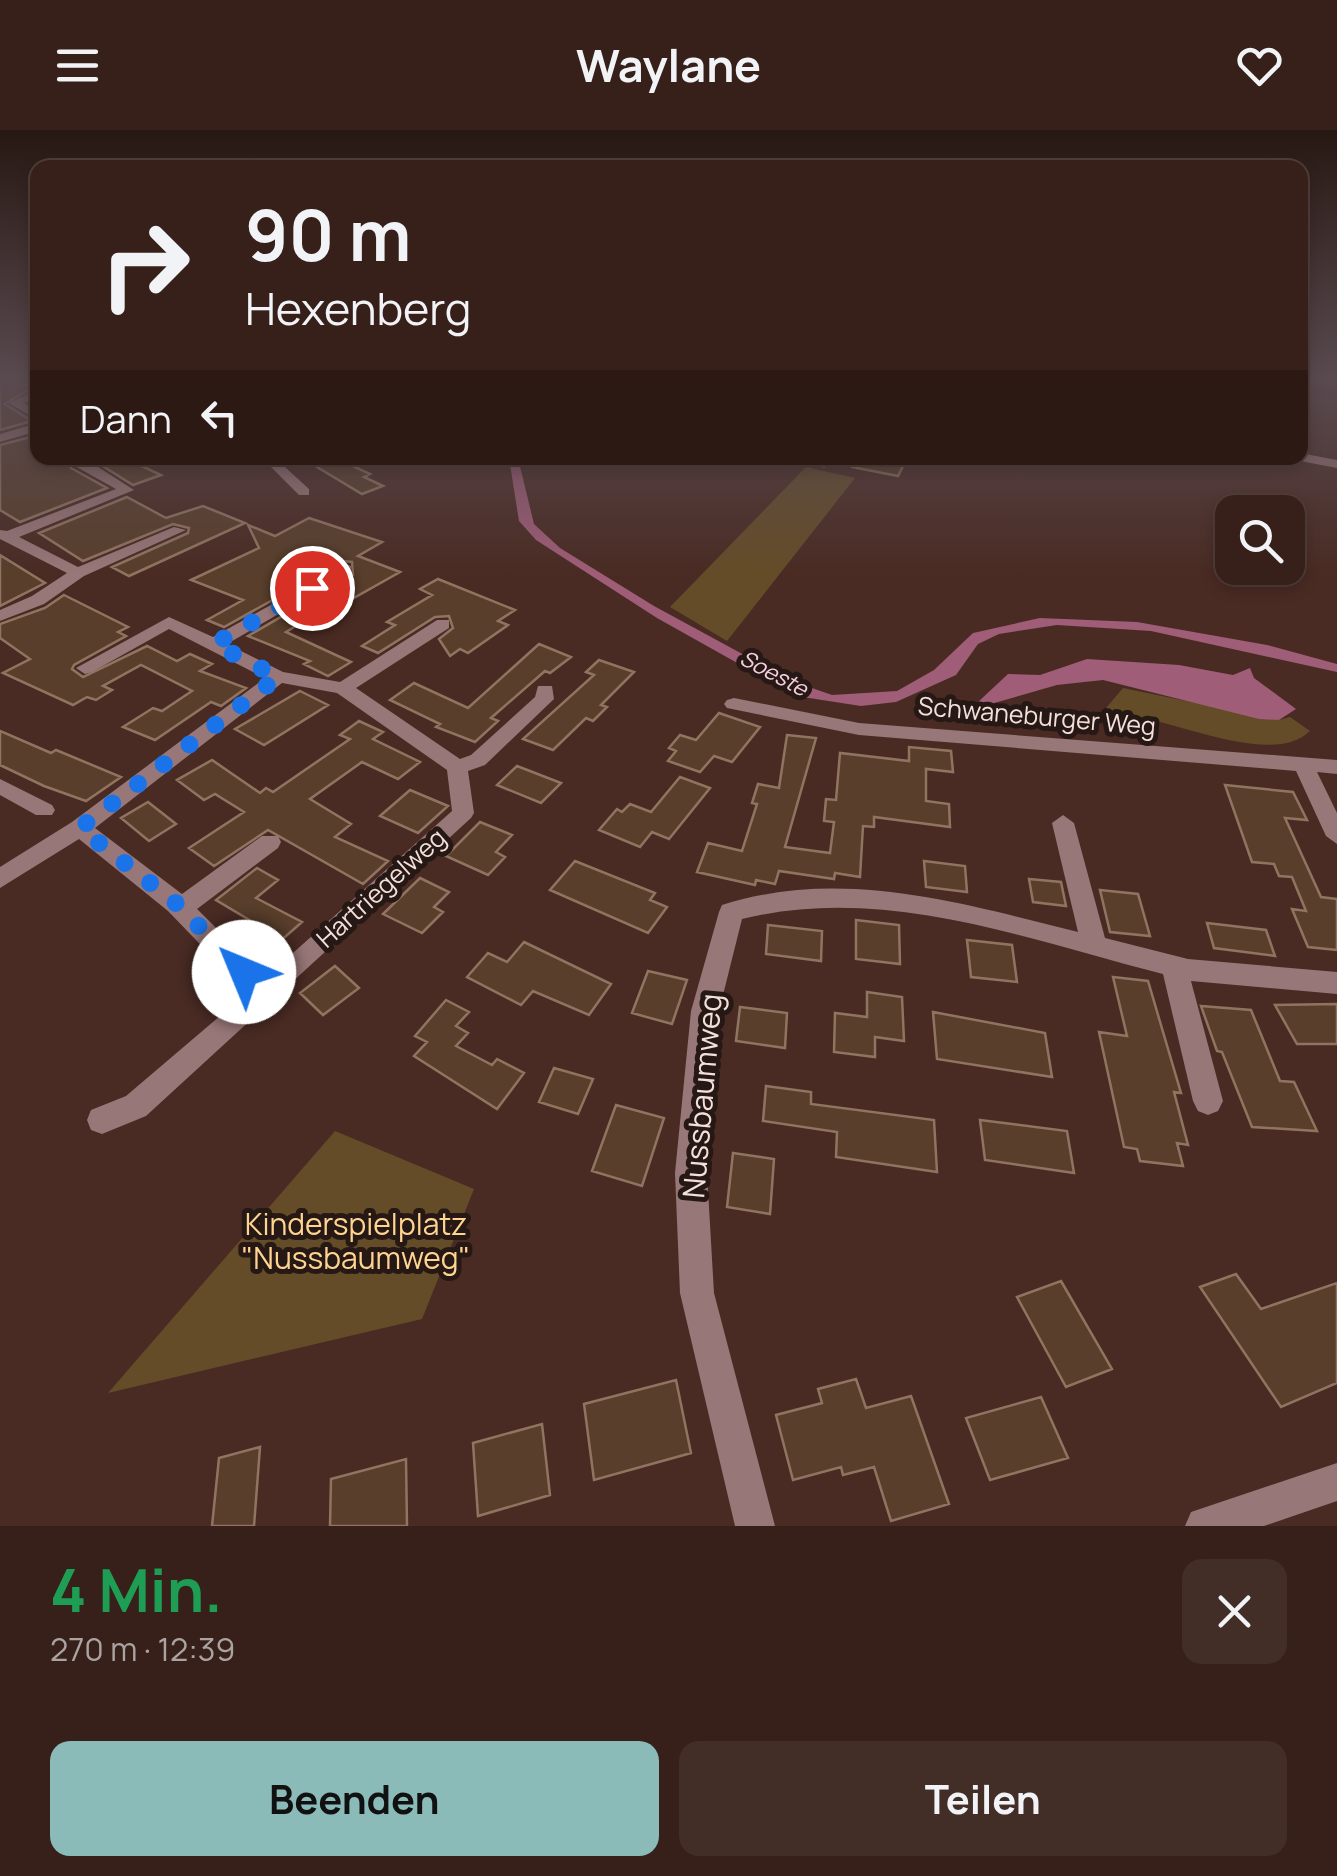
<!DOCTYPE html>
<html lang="de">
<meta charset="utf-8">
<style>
:root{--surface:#37201a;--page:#422d27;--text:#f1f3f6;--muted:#aaa3a2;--line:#513e39;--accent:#8bbbb9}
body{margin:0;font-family:Manrope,sans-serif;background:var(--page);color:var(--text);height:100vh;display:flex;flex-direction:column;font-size:38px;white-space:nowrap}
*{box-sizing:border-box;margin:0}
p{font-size:32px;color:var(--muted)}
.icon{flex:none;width:55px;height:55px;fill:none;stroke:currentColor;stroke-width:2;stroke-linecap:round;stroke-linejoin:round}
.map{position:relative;height:1396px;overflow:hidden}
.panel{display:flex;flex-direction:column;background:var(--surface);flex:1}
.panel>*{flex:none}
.top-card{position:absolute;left:30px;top:30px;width:1278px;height:305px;border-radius:20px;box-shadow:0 5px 15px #0003,0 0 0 2px var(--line);background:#37201a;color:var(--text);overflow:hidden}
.controls{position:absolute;left:1215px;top:365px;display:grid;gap:20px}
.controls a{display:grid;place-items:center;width:90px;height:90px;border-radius:20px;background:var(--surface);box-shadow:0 5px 15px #0003,0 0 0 2px var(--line);font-size:50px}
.pin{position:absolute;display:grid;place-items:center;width:85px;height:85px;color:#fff;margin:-42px;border:5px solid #fff;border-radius:50%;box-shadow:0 2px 10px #0007}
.me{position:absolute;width:110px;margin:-55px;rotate:315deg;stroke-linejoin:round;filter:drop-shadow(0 0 8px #0008)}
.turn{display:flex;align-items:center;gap:35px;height:210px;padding:0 50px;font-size:45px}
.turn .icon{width:130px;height:130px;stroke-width:2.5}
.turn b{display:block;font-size:70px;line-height:85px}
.then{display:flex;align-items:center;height:95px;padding:0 50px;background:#0003;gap:20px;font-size:38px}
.round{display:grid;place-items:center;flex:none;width:105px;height:105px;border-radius:20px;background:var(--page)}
.headline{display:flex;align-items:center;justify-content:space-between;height:170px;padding:0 50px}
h1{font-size:60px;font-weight:700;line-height:75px;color:#1e9e55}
.cta{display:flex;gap:20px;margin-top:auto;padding:20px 50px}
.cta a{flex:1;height:115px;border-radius:20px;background:var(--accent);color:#111;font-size:40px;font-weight:700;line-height:115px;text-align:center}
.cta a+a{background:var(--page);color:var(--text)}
header{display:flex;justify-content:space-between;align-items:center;height:130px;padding:0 50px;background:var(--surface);font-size:45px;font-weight:700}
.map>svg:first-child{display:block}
.green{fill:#644c28}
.water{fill:#9f5d77}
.building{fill:#583e2b;stroke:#917460;stroke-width:2.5}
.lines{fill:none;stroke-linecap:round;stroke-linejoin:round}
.minor{fill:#987778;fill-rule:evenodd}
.route{stroke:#1a73e8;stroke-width:18;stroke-dasharray:0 32.4}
.labels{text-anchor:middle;stroke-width:10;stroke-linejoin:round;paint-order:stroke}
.far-water-label{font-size:22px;font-style:italic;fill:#f8cfde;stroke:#261814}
.street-label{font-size:25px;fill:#f4e0da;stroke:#261814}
.near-street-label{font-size:30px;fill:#f4e0da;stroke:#261814}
.near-park-label{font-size:30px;fill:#ffd390;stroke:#261814}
</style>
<header><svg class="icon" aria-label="menu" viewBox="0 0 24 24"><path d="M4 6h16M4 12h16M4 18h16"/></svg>Waylane<svg class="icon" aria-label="heart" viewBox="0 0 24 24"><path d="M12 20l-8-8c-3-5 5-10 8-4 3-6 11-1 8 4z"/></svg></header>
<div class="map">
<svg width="1337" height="1396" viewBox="0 0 1337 1396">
<rect width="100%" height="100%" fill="#492b23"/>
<path class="green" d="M806 337 855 348 727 511 670 477Z
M1123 558 1279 590 1290 587 1310 601C1270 640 1166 584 1118 585 1103 586 1086 593 1072 597L1065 593 1112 583 1106 578Z
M335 1001 474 1059 422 1189 108 1263Z"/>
<path class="water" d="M509 328H518L534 394 560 418 654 476 792 551 832 565 897 561 934 540 973 503 1040 488 1137 492 1267 515 1337 534V542L1151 501 1057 495 999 504 978 514 956 545 896 572 861 576 796 566 657 488 536 410 519 391Z
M1087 529 1179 535 1233 545 1250 538 1254 548 1296 579 1279 590 1259 589 1103 550 1057 555 984 576 978 572 1008 544 1040 545Z"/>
<path class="building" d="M0 248 33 257 5 274 32 291 0 300Z
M38 305V328H69L71 338 107 358 20 392 0 380V315Z
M90 328H125L161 345 133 355Z
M302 328H336L370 344 364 347 383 356 362 364Z
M853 328H907L898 346 852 337Z
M127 367 166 388 203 376 245 393 129 446 112 437 188 403 189 398 173 394 83 431 39 403Z
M309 388 382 412 358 426 400 442 343 474 337 471 286 502 351 532 328 546 304 534 310 531 248 506 353 445 352 432 343 431 224 497 207 490 243 470 191 450 259 418 248 395 275 406Z
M0 425 45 453 0 476Z
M438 449 515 480 498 491 508 495 468 523 460 519 450 526 439 509 453 498 449 486 435 487 378 523 362 516 395 495 387 492 432 465 420 459Z
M64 465 128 497 118 502 126 506 74 535 72 539 83 547 147 516 177 531 190 524 212 534 200 541 246 558 221 576 211 572 155 610 123 597 153 578 162 581 192 561 141 535 103 556 112 560 96 570 87 567 73 575 3 543 30 529 0 508V494L45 478Z
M539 514 571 527 550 543 545 541 491 588 498 591 475 612 436 597 440 594 390 570 414 553 468 578Z
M599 530 634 542 601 575 607 577 593 591 586 588 553 620 523 609 594 545 586 542Z
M300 561 328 575 264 615 235 599Z
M719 583 760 597 732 632 714 626 700 642 668 631 676 621 669 618 680 605 696 610Z
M359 591 383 602 373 609 420 632 398 649 362 632 310 669 351 694 335 707 388 731 363 754 268 700 214 736 189 718 244 682 215 664 204 670 177 650 212 630 260 663 266 658 273 662 350 609 340 605Z
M0 601 51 623 56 620 121 647 86 671 44 656 0 635Z
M787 605 816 608 785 717 830 723 834 692 824 691 826 669 836 670 840 623 909 631V617L951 621 953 642 926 639V671L949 674 950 697 874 687V697L863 696 860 747 835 743 834 749 779 741 775 754 756 750 755 755 697 742 708 713 742 721 757 674 752 673 758 654 779 658Z
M517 636 561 653 541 673 497 655Z
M680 647 710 658 669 709 652 702 640 717 599 700 617 679 622 682 630 674 651 682Z
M1225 655 1293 662 1307 690 1285 688 1321 767 1337 769V820L1308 817 1292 779 1306 781 1292 747 1279 746 1274 734 1252 732Z
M410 660 448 676 418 703 380 686Z
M148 672 176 694 149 711 121 688Z
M480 692 512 705 496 722 505 727 488 745 446 726Z
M575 731 655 763 650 770 667 777 648 803 550 760Z
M924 731 965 736 967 762 926 757Z
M257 738 278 750 256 768 302 792 277 814 250 799 256 794 216 770Z
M420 748 449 762 434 777 443 782 422 803 383 784Z
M1029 749 1061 752 1066 776 1033 772Z
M1100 760 1138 764 1150 806 1110 802Z
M856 790 899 795 900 834 856 829Z
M1207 793 1266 800 1275 826 1214 818Z
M768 795 822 801 821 831 766 824Z
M967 810 1012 815 1017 852 971 847Z
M524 812 611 854 589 885 533 861 521 875 467 847 488 823 507 832Z
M335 836 359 858 323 885 300 863Z
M648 841 687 850 672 894 632 883Z
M1113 847 1148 851 1181 963 1174 962 1188 1015 1177 1013 1183 1036 1140 1031 1137 1019 1124 1017 1099 902 1127 906Z
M867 862 902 867 904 911 875 907V927L834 922 835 883 867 887Z
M446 870 469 882 456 896 468 903 456 916 492 935 497 929 524 943 497 979 414 926 427 912 415 906Z
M1337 874V914H1297L1275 875Z
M1201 876 1251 880 1280 951 1294 952 1317 1001 1252 997 1222 922 1217 921Z
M740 877 787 883 785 918 736 911Z
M933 882 1045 903 1052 947 937 929Z
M554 938 593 949 578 984 539 972Z
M766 956 811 962V974L934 990 937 1042 836 1027 837 1002 763 991Z
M616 975 664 988 642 1056 592 1041Z
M980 990 1067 1001 1074 1043 985 1030Z
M733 1023 774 1029 770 1084 727 1077Z
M1236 1144 1261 1179 1337 1153V1253L1281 1277 1200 1157Z
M1061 1151 1112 1239 1066 1257 1017 1167Z
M856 1249 866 1278 911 1266 949 1374 891 1391 874 1337 843 1345 841 1337 793 1350 776 1285 822 1273 818 1259Z
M676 1250 691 1323 594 1350 584 1274Z
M1041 1267 1068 1328 990 1350 966 1288Z
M542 1294 550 1365 478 1386 473 1313Z
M260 1317 254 1396H212L219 1328Z
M406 1329 407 1396H330L331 1349Z"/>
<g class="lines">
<path class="minor" d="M38 259V267L24 273 38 281V290L9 273Z
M38 293V301L0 312V304Z
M1300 323 1337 330V338L1295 330Z
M72 328H84L134 360 19 407 78 437 174 397 186 400 84 446 44 474 0 491V480L32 466 67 443 0 409V400L7 401 116 359 73 335Z
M262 328H275L309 359V365H299Z
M822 328H836L824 338 817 334Z
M345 434 351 436V442L227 514 283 542 340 552 437 490H449V498L356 558 460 629 471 625 535 567 538 556H552L554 569 485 635 468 641 474 683 471 688 146 986 102 1004 91 1000 87 990 91 980 126 966 247 863 168 781 79 709 0 758V737L72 692 265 548 169 499 92 542 85 544 76 538 169 487 213 507ZM282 553 337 563 447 640 452 681 266 847 197 779 278 718 281 712 278 706H262L182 764 95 698Z
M734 568 859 593 1337 630V644L1317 642 1337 683V714L1326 706 1296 641 859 605 727 578 724 574 727 570Z
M0 649 52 675 55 680 52 685H36L0 665Z
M1063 685 1074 693 1105 808 1188 829 1337 842V864L1191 851 1223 971 1218 981 1208 985 1198 981 1193 971 1163 844C1027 809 883 754 742 789L719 881 707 1043 714 1163 775 1396H735L680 1163 675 1043 691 881 719 782 722 775C841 737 961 773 1078 802L1052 693Z
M1337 1333V1371L1264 1396H1185L1191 1382Z"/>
</g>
<linearGradient id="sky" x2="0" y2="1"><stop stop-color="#281813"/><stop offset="0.56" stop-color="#594a50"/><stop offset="1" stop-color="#594a50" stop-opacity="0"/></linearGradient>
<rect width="1337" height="444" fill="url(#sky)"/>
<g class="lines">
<path class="route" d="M244 842 177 774 80 698 278 547 214 514 312 458"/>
</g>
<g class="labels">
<g class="far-water-label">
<text transform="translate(774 543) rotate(28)" y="8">Soeste</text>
</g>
<g class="street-label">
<text transform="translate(1037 586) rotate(5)" y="9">Schwaneburger Weg</text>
<text transform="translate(381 758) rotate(-42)" y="9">Hartriegelweg</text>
</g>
<g class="near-street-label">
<text transform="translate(703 966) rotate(-85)" y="10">Nussbaumweg</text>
</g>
<g class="near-park-label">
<text x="356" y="1105">Kinderspielplatz<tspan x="356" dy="34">"Nussbaumweg"</tspan></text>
</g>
</g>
</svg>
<div class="controls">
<a><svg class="icon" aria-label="search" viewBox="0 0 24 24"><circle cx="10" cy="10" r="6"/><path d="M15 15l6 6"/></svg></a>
</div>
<div class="pin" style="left:312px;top:458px;background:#d93025"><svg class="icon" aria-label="arrive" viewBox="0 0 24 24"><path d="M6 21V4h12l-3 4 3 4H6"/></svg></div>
<svg class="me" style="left:244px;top:842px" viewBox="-20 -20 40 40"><circle r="19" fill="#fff"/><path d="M0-13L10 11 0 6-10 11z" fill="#1a73e8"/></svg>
<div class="top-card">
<div class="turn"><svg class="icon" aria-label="right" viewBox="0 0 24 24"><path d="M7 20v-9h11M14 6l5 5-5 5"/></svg><div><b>90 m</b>Hexenberg</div></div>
<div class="then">Dann<svg class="icon" aria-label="left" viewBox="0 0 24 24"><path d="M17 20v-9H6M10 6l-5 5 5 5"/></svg></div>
</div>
</div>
<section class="panel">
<div class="headline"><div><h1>4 Min.</h1><p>270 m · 12:39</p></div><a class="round"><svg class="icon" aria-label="close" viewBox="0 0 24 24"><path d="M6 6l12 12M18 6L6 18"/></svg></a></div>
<div class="cta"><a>Beenden</a><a>Teilen</a></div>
</section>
